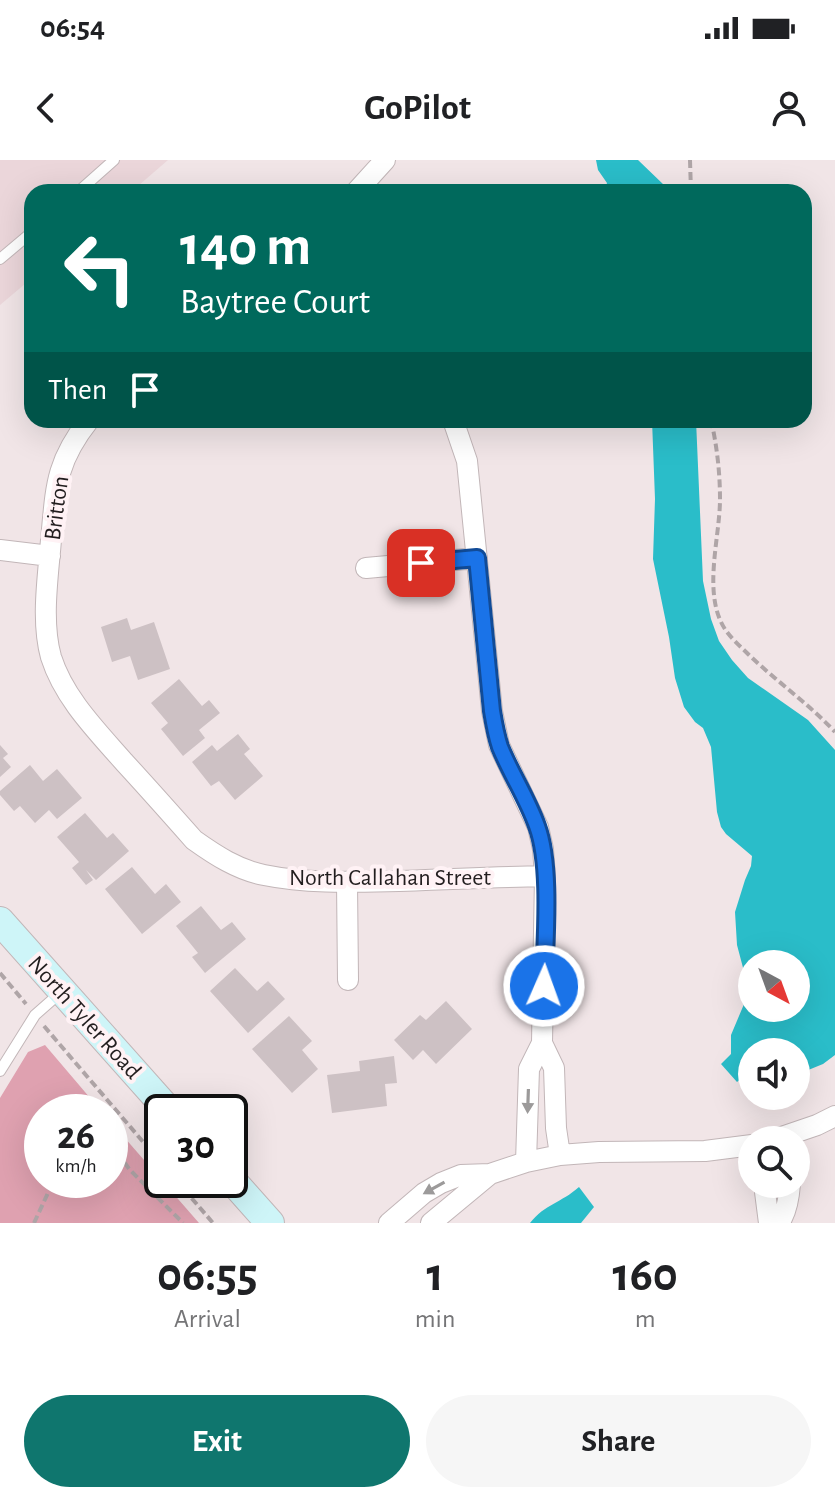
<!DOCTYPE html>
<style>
:root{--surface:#fff;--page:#f6f6f6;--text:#202124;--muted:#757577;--accent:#0f766e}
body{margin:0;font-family:"Alegreya Sans",sans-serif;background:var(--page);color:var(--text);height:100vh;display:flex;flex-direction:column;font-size:30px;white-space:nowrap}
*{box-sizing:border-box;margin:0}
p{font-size:26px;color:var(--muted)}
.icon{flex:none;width:44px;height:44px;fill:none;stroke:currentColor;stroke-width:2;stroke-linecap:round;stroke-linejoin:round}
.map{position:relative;height:1063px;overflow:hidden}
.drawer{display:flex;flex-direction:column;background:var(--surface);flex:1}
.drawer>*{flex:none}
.guide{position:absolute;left:24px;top:24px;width:788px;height:244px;border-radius:24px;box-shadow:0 8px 32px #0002;background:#00695c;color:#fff;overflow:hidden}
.needle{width:52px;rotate:139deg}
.tools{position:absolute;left:738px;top:790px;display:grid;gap:16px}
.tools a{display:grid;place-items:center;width:72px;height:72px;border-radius:50%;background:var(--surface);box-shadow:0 8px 32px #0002;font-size:40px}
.speed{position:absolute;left:24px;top:934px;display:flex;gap:16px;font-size:40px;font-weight:700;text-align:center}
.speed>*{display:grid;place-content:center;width:104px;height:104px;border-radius:50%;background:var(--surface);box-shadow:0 8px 32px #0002;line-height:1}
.speed small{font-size:20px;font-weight:400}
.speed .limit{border:4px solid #111;border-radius:12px;background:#fff;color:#111}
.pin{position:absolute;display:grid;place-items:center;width:68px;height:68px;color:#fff;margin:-34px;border-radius:16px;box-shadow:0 4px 12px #0006}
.me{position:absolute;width:88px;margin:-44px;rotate:2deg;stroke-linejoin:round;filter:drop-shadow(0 0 6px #0008)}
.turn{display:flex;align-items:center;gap:28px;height:168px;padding:0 24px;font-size:36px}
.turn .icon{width:104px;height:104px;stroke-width:2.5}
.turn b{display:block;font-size:56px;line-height:68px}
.then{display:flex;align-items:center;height:76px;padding:0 24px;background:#0003;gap:16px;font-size:30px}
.eta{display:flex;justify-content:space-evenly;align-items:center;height:136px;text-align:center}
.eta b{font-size:48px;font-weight:700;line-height:56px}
.primary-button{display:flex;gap:16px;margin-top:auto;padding:16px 24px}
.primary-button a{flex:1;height:92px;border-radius:48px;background:var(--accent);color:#fff;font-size:32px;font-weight:700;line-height:92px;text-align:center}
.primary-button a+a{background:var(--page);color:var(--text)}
.status{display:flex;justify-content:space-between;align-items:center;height:56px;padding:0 40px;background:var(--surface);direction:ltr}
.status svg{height:22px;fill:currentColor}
header{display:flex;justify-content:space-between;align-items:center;height:104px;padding:0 24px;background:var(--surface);font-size:36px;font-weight:700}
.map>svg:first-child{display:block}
.built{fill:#ebd6da}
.green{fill:#dfa1b0}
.water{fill:#2abdc9;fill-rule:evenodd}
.building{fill:#cdc1c4}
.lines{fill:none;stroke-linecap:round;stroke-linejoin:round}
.lane-casing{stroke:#c2b6b8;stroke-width:12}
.street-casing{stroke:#c2b6b8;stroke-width:22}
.secondary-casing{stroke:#c2b6b8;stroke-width:30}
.path{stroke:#afa5a7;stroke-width:4;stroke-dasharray:8 4;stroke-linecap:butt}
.lane{stroke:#fff;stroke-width:10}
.street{stroke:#fff;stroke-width:20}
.secondary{stroke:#cef5f8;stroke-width:28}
.oneway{fill:#9c9a9a}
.route-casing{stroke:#114b97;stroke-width:20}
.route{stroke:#1a73e8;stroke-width:14}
.labels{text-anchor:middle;stroke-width:8;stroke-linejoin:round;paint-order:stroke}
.street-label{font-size:24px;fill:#221e1f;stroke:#fff2f5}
</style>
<div class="status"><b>06:54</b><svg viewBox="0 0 49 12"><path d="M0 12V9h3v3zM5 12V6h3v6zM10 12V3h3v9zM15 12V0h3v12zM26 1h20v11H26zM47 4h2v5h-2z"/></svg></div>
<header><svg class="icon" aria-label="back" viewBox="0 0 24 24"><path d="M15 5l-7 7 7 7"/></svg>GoPilot<svg class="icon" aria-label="person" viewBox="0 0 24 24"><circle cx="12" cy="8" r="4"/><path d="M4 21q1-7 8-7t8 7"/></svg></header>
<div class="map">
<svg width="835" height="1063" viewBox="0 0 835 1063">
<rect width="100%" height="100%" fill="#f1e5e7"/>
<path class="built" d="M0 0H168L131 32H32V118L0 145Z"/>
<path class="green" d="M45 885 102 952H42V1020H110V961L199 1063H0V938L28 892Z"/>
<path class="water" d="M596 0H638L664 25 667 32H604L607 23 598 10Z
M652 260H696L703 421 711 459 719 481 732 500 748 518 808 560 835 590V895L823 904 796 915V892H752V917L747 914 737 922 721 904 731 894V875L747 837V830L746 819 737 785 735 752 745 720 751 706 752 696 726 674 721 667 717 652 711 587 703 568 695 562 684 547 675 518 669 477 653 399 655 339ZM752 804H796V848H752Z
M579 1027 594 1047 581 1063H530C545 1044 561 1043 579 1027Z"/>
<path class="building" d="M127 458 131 470 154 462 170 509 138 520 130 496 112 502 101 467Z
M179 519 202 546 209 540 220 553 199 570 205 578 183 596 161 569 168 563 151 543Z
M238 574 250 589 244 594 263 616 235 640 219 621 211 626 192 602 212 585 217 591Z
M0 585 8 594 3 598 11 607 0 617Z
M30 605 43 621 57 609 82 638 57 659 49 650 35 663 20 646 14 651 0 635V631Z
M85 653 107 678 113 673 129 691 96 720 86 710 93 720 86 725 72 708 79 702 57 677Z
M132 707 155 734 166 724 181 742 142 774 105 729Z
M201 746 221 770 232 762 246 779 205 813 192 797 198 793 176 766Z
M235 808 257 831 268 821 285 839 248 873 210 831Z
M446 841 472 869 436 904 423 890 413 900 394 880 420 855 426 860Z
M289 856 312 881 302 890 318 909 292 933 252 889Z
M394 896 397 923 385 924 387 946 332 953 327 915 360 911 359 901Z"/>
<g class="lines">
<g class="lane-casing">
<path id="lane" d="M78 32 114 0
M0 99 32 72
M0 911 35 855 60 833"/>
</g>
<g class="street-casing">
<path id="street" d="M356 32 385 0
M89 260C55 303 56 328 51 380 48 417 41 461 51 497 64 538 96 570 124 602 148 628 171 654 194 680 215 695 238 710 264 715 308 724 354 722 399 721 447 719 496 717 545 716
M453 260 467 301 492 551 499 585 538 667 543 689 545 716 542 883 529 909 526 1002
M0 390 50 396
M366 408 477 398
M347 722 348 820
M542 883 554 908 556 968 560 995
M773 980 817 965 835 956
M764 1024 769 1063
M389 1063 424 1033 441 1023 461 1015 490 1014 526 1002 560 995 599 992 705 991 752 985
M431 1063 490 1014
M779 1063C787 1052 789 1038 790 1024"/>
</g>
<g class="secondary-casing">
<path id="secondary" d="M0 761 170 952
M230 1018 270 1063"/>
</g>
<path class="path" d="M690 0 691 32
M711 260C717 286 720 313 720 339 720 379 701 437 727 472 733 480 741 487 748 494 776 521 809 544 835 572
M0 813 26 844
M44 866 162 1004
M110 983 130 1010 183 1063
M176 1020 213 1063
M34 1063 54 1020"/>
<use href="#lane" class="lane"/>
<use href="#street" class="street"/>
<use href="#secondary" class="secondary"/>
</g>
<defs><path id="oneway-solid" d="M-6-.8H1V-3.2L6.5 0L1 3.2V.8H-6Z" transform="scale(2)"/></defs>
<g class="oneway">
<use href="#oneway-solid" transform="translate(528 941) rotate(92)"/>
<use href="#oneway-solid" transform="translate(434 1028) rotate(151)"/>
</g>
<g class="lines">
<g class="route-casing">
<path id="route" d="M421 403 477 398 492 551C494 563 496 575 500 587 511 614 527 638 537 666 552 707 545 781 544 826"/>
</g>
<use href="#route" class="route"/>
</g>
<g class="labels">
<g class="street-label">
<text transform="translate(56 348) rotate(-82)" y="8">Britton</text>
<text x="390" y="725">North Callahan Street</text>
<text transform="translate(85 857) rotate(48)" y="8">North Tyler Road</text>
</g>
</g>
</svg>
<div class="tools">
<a><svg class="needle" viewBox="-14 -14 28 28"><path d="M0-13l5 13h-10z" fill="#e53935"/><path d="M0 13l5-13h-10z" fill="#757577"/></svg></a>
<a><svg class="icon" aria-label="sound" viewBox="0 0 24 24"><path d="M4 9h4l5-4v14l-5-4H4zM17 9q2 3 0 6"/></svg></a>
<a><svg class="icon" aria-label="search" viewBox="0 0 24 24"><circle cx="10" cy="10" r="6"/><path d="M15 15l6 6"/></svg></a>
</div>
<div class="speed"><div>26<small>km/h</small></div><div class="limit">30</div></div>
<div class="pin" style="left:421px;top:403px;background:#d93025"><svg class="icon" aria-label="arrive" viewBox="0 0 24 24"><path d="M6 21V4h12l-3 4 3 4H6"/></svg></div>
<svg class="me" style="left:544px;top:826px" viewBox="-20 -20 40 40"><circle r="17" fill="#1a73e8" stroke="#fff" stroke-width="3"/><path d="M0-11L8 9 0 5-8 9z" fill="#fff"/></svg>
<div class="guide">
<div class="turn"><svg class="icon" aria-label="left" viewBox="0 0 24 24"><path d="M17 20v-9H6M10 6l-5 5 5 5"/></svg><div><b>140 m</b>Baytree Court</div></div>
<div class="then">Then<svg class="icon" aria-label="arrive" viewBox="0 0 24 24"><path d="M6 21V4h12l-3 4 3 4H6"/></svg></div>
</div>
</div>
<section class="drawer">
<div class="eta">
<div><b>06:55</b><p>Arrival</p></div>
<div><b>1</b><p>min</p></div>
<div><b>160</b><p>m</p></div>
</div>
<div class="primary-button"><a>Exit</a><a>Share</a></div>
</section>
